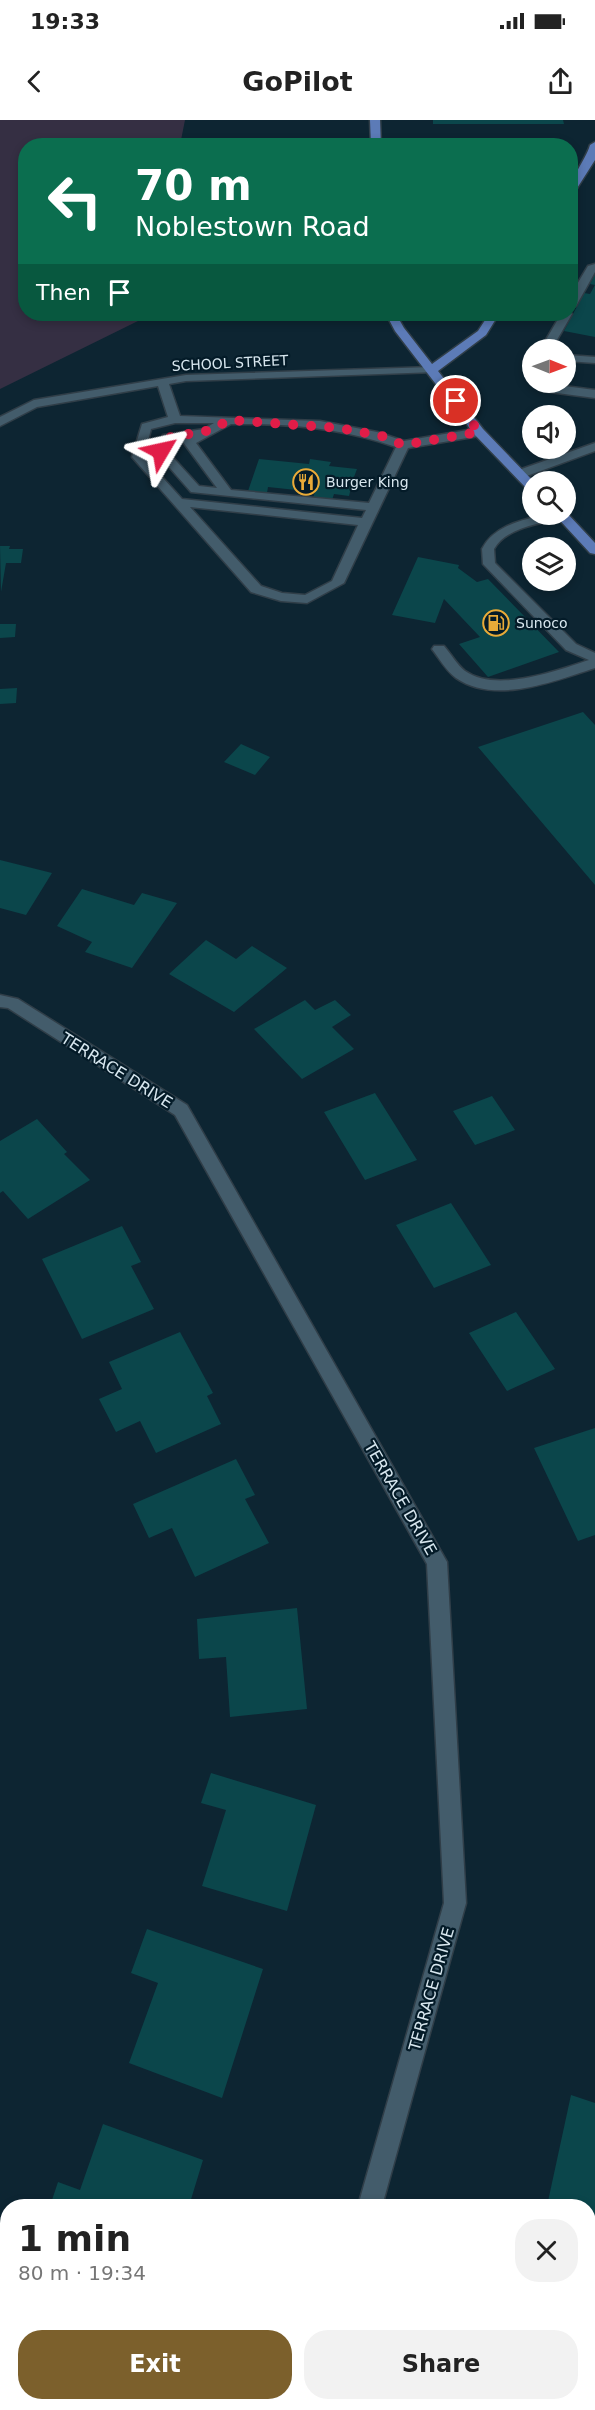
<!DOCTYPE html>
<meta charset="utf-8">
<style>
:root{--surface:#fff;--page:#f2f2f2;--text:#222;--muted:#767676;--accent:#7c602c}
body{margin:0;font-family:"DejaVu Sans",sans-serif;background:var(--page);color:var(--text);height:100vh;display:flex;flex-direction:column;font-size:22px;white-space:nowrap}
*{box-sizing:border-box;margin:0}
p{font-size:20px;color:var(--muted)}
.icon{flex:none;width:33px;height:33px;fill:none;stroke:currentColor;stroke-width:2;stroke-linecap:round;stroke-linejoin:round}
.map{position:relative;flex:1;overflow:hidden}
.panel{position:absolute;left:0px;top:2079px;width:596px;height:212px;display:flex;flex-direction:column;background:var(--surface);border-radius:24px 24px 0 0;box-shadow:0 3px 9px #0003}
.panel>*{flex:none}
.guide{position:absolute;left:18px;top:18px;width:560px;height:183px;border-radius:24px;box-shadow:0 3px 9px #0003;background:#0b6e4f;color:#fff;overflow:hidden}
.needle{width:39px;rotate:91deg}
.fabs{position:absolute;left:522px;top:219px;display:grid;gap:12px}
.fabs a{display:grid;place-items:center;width:54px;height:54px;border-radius:50%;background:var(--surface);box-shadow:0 3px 9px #0003;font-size:30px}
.pin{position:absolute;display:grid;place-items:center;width:51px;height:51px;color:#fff;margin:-26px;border:3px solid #fff;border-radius:50%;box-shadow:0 2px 6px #0007}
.me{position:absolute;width:66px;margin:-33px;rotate:54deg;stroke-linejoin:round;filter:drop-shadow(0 0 4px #0008)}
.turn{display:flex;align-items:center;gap:21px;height:126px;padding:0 18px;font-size:27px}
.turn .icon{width:78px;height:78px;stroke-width:2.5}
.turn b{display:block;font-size:42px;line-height:51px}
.then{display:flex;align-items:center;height:57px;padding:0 18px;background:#0003;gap:12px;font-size:22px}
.round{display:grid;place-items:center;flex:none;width:63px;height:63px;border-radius:24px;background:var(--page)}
.summary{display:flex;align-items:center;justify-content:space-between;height:102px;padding:0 18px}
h1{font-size:36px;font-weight:800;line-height:45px}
.cta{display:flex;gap:12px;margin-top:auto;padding:12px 18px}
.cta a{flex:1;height:69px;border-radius:24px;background:var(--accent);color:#fff;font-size:24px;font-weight:800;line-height:69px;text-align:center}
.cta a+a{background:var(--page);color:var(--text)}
.status{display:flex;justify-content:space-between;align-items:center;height:42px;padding:0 30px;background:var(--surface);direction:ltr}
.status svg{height:16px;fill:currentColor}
header{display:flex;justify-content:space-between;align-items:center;height:78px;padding:0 18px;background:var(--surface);font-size:27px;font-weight:800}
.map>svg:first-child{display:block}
.green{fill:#352f43}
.building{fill:#0b464b}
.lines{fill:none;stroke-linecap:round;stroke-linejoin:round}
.minor-casing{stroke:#303e48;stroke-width:3}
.major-casing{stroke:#303e48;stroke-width:3}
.minor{fill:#435c6b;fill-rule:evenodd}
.major{fill:#5c7bb7;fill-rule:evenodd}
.route{stroke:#e11d48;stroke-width:10;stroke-dasharray:0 18}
.labels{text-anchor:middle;stroke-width:4.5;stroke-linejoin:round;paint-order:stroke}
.far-street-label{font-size:14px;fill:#d8e7ef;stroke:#041b28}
.far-poi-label{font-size:14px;fill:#d8e7ef;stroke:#041b28;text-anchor:start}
.street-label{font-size:16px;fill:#d8e7ef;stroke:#041b28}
</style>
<div class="status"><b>19:33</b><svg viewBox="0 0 49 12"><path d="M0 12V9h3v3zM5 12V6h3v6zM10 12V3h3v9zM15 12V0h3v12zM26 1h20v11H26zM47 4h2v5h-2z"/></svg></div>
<header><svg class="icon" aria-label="back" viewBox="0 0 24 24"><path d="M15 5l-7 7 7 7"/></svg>GoPilot<svg class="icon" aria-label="share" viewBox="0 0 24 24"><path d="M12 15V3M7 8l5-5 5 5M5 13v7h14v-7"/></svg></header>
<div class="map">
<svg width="595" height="2290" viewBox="0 0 595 2290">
<rect width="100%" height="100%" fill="#0d2532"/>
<path class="green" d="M0 0H185L180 25 26 26V194H142L140 200 0 269Z"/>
<path class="building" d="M433 0H563L564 4H433Z
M595 154V217L564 211 584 173 590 174 595 165 590 164Z
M259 339 309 344 310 339 331 342 329 346 357 349 354 357 362 358 359 369 351 368 349 376 334 374 332 380 313 378 315 372 268 367 267 373 248 371Z
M0 426H10L9 429H23L21 443H6L1 472Z
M418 437 459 445 458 448 477 462 488 459 559 532 488 557 459 524 480 517 444 479 435 503 392 495Z
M0 504H16L15 517 0 518Z
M17 568 16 583 0 584V569Z
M583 592 595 605V765L478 627Z
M241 624 270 637 255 655 224 642Z
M0 740 52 753 26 795 0 788Z
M82 769 134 785 142 773 177 783 132 848 85 832 92 822 57 806Z
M206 820 236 839 252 826 287 848 234 892 169 854Z
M305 880 315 890 335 880 351 895 332 907 354 929 302 959 254 909Z
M375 973 417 1040 365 1060 324 992Z
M492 976 515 1010 475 1025 453 991Z
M37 999 67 1032 64 1034 90 1060 28 1099 3 1071 0 1073V1021Z
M451 1083 491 1145 434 1168 396 1105Z
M122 1106 141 1142 131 1146 154 1189 82 1219 42 1139Z
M516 1192 555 1249 507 1271 469 1213Z
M180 1212 213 1273 207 1276 221 1304 156 1333 140 1301 116 1312 99 1279 122 1269 109 1242Z
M595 1308V1415L578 1421 534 1328Z
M236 1339 255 1375 245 1379 269 1423 195 1457 172 1408 149 1418 133 1384Z
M297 1488 307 1589 230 1597 226 1537 199 1539 197 1499Z
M211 1653 316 1685 287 1791 202 1766 226 1690 201 1683Z
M147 1809 263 1849 222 1978 129 1943 158 1863 131 1853Z
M571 1975 595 1983V2159L588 2156V2086H547Z
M103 2004 203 2040 189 2086H50L58 2062 80 2070Z
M588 2209 595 2212V2290H504L505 2283H588Z
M26 2283H128L126 2290H24Z"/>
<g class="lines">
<g class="minor-casing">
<path id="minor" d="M595 144V152L576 186 570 189V176L588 146Z
M570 192 572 194 551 230H540L561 194Z
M566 235 595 237V243L566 241Z
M432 247 438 250 436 252 186 261 169 264 180 296 320 301 377 312 404 321 479 308 485 312 479 316 408 328 344 463 307 483 281 481 251 472 132 337 142 304 168 297 158 266 37 287 0 306V297L34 280 186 255ZM175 303H214L204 309 163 315 155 331 191 372 366 390 362 398 182 379 144 337 151 309ZM231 304C287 303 343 308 396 327L369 383 231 370 196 323ZM187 318 183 322 217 368 199 366 167 331 172 321ZM190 387 358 405 332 461 305 475 282 473 261 466Z
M533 262 595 270V278L542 271 538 269Z
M595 323V331L524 357H516L514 354 516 351Z
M547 394 566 395 564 398C543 403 506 407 494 429L495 443 576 524 595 533V548C555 561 495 585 456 558 446 551 439 538 432 529L434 526H444C451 534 457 545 465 551 496 573 556 551 589 540L566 530 483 444 482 429C494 405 523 400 547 394Z
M0 875 18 879 187 985 447 1442 466 1783 382 2086H358L444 1783 427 1444 175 995 8 888 0 887Z
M301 2283H327L325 2290H299Z"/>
</g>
<g class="major-casing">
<path id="major" d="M370 0H380L381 26H371Z
M595 22V40L574 73 570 74C570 56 585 42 590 25Z
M386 194H396L404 208 432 244 478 211 489 194H499L486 215 438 251 483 309 534 362 532 371 528 370 475 315 395 211Z
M566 392 595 423V434L590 433 554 394H566Z"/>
</g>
<use href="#minor" class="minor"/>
<use href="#major" class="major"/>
</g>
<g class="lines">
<path class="route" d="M161 331 167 318 211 310 229 300 339 308 382 316 403 325 479 312 456 281"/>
</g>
<defs>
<g id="restaurant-ring" transform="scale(1.35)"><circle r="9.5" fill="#041b28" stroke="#e9ab38" stroke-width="1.5"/><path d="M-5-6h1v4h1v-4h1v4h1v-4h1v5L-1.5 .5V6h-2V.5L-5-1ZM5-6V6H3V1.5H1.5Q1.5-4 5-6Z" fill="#e9ab38"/></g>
<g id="fuel-ring" transform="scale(1.35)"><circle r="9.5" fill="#041b28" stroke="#e9ab38" stroke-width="1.5"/><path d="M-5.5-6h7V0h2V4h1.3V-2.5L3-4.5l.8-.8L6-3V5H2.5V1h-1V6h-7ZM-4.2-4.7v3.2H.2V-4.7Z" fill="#e9ab38"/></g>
</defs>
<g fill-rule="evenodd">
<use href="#restaurant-ring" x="306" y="362"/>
<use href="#fuel-ring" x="496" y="503"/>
</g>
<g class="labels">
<g class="far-street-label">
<text transform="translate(230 243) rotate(-3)" y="5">SCHOOL STREET</text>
</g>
<g class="far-poi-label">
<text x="326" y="367">Burger King</text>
<text x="516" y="508">Sunoco</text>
</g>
<g class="street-label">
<text transform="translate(117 950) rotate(32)" y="6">TERRACE DRIVE</text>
<text transform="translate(401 1378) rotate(60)" y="6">TERRACE DRIVE</text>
<text transform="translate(431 1869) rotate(-74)" y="6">TERRACE DRIVE</text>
</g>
</g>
</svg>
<div class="fabs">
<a><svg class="needle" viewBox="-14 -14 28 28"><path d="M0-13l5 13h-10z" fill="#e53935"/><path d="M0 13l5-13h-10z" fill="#767676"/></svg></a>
<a><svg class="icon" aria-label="sound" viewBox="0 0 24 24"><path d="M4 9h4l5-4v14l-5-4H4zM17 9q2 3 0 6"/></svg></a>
<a><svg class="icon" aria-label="search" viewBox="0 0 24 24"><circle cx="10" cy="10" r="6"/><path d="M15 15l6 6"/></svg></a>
<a><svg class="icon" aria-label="layers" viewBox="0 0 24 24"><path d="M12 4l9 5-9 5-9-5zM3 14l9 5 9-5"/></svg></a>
</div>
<div class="pin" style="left:456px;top:281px;background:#d93025"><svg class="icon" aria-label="arrive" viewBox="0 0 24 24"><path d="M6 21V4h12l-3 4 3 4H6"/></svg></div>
<svg class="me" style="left:161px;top:331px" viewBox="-20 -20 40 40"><path d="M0-17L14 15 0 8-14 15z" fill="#e11d48" stroke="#fff" stroke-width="4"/></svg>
<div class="guide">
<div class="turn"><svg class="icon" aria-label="left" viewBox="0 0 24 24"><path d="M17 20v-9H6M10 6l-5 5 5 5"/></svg><div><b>70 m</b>Noblestown Road</div></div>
<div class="then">Then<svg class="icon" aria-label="arrive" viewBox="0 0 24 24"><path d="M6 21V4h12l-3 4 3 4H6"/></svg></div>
</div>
<section class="panel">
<div class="summary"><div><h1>1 min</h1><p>80 m · 19:34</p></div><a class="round"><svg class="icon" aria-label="close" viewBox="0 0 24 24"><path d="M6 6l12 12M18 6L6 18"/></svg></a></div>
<div class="cta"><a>Exit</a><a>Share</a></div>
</section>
</div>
